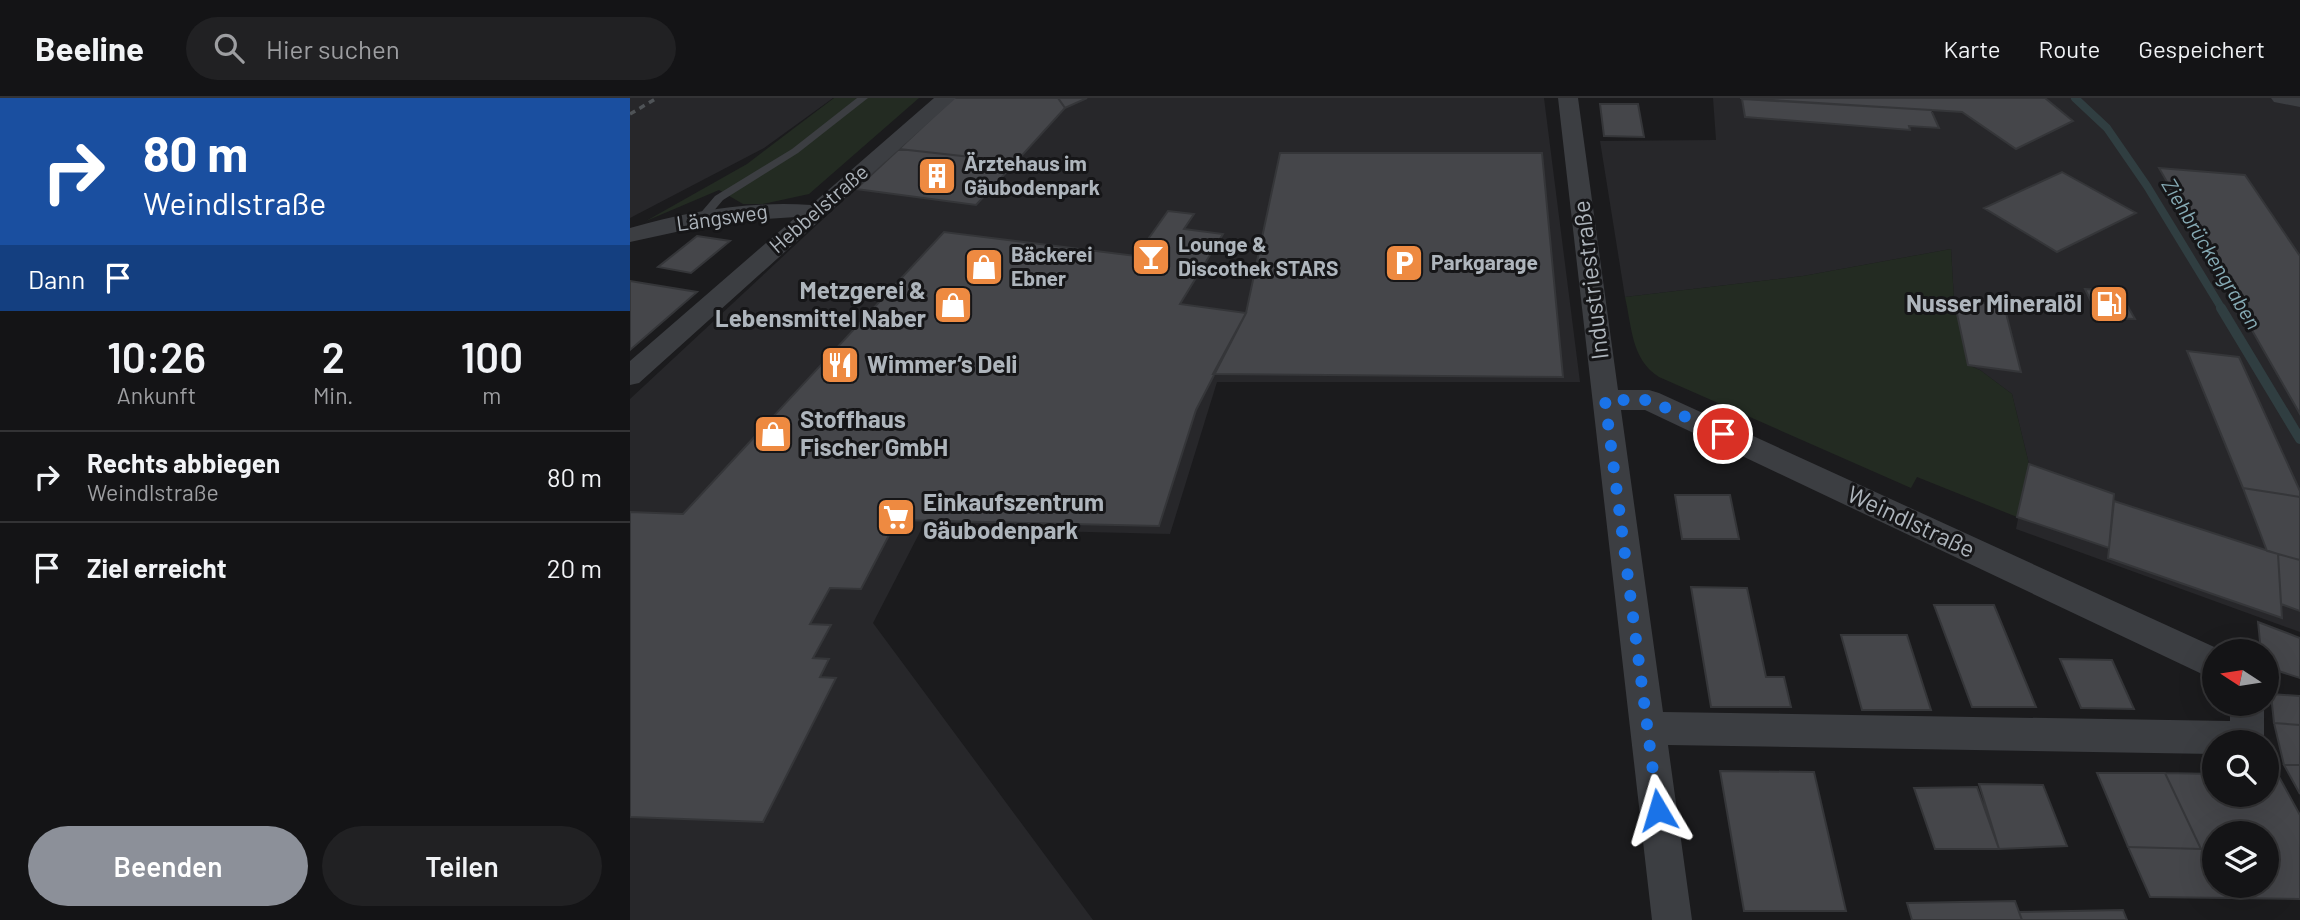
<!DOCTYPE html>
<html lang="de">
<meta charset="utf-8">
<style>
:root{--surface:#141416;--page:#212123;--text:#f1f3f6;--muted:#9d9ea1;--line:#333335;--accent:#8c9099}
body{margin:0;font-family:Barlow,sans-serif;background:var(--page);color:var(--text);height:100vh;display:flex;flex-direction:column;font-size:26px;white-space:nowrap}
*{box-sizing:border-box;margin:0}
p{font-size:23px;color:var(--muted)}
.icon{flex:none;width:38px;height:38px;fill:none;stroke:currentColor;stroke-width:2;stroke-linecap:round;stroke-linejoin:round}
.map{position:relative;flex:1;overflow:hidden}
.sheet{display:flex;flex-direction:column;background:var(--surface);width:630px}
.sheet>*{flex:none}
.guide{background:#1a4fa0;color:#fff;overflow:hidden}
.needle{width:46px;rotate:282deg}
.buttons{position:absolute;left:1572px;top:541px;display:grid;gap:14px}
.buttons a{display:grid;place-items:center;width:77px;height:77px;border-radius:50%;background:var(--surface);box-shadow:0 7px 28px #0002,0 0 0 2px var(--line);font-size:35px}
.pin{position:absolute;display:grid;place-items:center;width:60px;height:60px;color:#fff;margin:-30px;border:4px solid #fff;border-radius:50%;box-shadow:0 2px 7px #0007}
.me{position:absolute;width:77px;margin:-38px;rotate:353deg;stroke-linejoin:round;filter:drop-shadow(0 0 5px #0008)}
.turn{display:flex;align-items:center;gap:24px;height:147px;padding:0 28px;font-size:32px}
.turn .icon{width:91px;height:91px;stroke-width:2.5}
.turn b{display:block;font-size:49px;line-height:60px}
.then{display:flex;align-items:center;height:66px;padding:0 28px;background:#0003;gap:14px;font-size:26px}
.eta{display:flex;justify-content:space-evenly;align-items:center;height:119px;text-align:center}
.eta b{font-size:42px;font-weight:600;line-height:49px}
.cta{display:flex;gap:14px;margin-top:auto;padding:14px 28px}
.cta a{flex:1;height:80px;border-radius:42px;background:var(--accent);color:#fff;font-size:28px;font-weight:600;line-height:80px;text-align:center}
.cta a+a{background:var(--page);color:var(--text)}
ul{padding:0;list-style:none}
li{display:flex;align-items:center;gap:21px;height:91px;padding:0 28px;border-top:2px solid var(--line)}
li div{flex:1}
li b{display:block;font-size:26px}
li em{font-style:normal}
header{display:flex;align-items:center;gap:42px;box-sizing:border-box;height:98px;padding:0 35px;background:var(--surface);border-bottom:2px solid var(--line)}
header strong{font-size:33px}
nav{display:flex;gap:38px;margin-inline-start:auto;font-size:24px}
.search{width:490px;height:63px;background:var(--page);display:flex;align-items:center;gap:18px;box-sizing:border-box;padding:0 24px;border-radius:38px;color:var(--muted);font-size:26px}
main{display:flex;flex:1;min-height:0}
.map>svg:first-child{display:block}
.built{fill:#27272a}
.green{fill:#232b22}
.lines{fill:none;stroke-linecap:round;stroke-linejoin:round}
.stream-far1{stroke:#303e41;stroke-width:8}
.stream{stroke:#303e41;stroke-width:10}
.building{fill:#45464a;stroke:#353639;stroke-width:2;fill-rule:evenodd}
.service{fill:#3c3e42;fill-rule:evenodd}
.minor{fill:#3c3e42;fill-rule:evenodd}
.rail{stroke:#4f5357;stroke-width:3.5;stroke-dasharray:6 5;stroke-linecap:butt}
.route{stroke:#1a73e8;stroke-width:12;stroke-dasharray:0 21.6}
.labels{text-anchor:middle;stroke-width:6;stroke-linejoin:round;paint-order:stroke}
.far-poi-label{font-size:21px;font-weight:bold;fill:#aeb5bc;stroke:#161618;text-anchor:start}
.far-street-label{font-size:21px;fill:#aeb5bc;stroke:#161618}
.far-water-label{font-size:21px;font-style:italic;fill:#86abb5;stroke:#161618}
.street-label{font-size:24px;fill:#aeb5bc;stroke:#161618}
.poi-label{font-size:24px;font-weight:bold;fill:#aeb5bc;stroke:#161618;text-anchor:start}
</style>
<header>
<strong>Beeline</strong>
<div class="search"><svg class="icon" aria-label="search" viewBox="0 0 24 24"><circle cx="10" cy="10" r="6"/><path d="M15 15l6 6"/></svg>Hier suchen</div>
<nav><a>Karte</a><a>Route</a><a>Gespeichert</a></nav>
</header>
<main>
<section class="sheet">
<div class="guide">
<div class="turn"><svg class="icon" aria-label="right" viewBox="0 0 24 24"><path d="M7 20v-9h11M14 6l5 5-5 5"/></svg><div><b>80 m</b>Weindlstraße</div></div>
<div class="then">Dann<svg class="icon" aria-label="arrive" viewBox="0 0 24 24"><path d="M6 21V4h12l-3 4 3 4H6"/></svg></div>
</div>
<div class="eta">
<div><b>10:26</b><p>Ankunft</p></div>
<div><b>2</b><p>Min.</p></div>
<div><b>100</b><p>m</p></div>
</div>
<ul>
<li><svg class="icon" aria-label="right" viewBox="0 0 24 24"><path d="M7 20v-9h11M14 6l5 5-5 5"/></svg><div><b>Rechts abbiegen</b><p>Weindlstraße</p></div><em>80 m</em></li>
<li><svg class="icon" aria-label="arrive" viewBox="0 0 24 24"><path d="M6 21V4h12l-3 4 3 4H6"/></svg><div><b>Ziel erreicht</b></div><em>20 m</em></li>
</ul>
<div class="cta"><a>Beenden</a><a>Teilen</a></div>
</section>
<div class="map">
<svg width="1670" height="822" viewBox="0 0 1670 822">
<rect width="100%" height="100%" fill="#1b1b1d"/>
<path class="built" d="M0 0H203L134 50 0 120Z
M323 0H914L950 284H587L540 436 292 430 243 525 463 822H0V301Z
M1083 0H1670V534L1386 431 1399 366 1382 296 1350 272 1338 267 1324 202 1321 151 1173 178 995 199 970 43 1086 42Z"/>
<path class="green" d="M204 0H289L179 96 133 106H113L89 92 16 123 117 66Z
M1321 151 1324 202 1338 267 1350 272 1382 296 1399 366 1387 419 1287 379 1281 390 1029 279C1001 261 1002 229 995 199L1173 178Z"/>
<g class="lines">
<path class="stream-far1" d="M1445 0 1477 30 1517 88 1592 211"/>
<path class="stream" d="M1591 210 1670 341"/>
</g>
<path class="building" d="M323 0H428L435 10 386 64 269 51Z
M428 0H457L435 10Z
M1110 0H1415L1443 23 1386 51 1332 14Z
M1112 1 1301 12 1309 30 1279 28 1280 32 1115 19Z
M970 6H1008L1014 39 974 38Z
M269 51 386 64 346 107 226 91Z
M650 55H912L933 279 583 276 616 215Z
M1529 70 1615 77 1670 158V316Z
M1432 74 1506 115 1427 154 1354 110Z
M538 113 564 116 554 131 593 136 550 206 616 215 566 312 529 428 267 422 231 491 200 490 180 526 201 527 183 560 199 561 190 579 206 580 133 724 0 719V414L53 416 314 134 506 158Z
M67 138 100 143 61 175 28 169Z
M0 183 67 194 0 252Z
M1455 191 1489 193 1505 221 1469 220Z
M1324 202 1374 207 1391 274 1338 267Z
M1557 253 1609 259 1670 393V399L1613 390Z
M1399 366 1484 396 1479 450 1387 419Z
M1613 390 1670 399V462L1637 453Z
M1045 397H1100L1109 441H1052Z
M1484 403 1648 456 1652 520 1478 460Z
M1648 456 1670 462V513L1651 506Z
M1061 489 1117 490 1136 579H1154L1161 609H1081Z
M1304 507H1364L1406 609H1342Z
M1628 524 1670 540V580L1636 569V553H1631Z
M1211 537H1277L1301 612H1232Z
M1430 561 1482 562 1504 611 1451 610Z
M1641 596 1670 598V627L1644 625Z
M1644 625 1670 627V667H1654Z
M1654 667H1670V696Z
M1090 673 1184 674 1216 813H1114Z
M1467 675H1535L1571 751 1498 749Z
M1535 675 1584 676V696H1636V677H1648L1670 717V801L1520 799 1498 749 1571 751ZM1584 735H1636V788H1584Z
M1349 686 1413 687 1437 748 1369 751Z
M1347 689 1369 751H1305L1284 690Z
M1385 803 1392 822H1282L1277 805Z
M1493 812 1497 822H1392L1389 814Z"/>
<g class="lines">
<path class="service" d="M227 0H238L168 55 93 102 76 122H68V118L85 98 162 51Z"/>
<path class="minor" d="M304 0H326L9 285 0 287V263L166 119 92 124 0 144V130C59 113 119 103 181 107Z
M928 0H948L988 292H1019L1029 295 1593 553H1584V580L1572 576 1015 312H991L1033 614 1600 623V606H1634V644H1584V656L1038 647 1062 822H1022Z
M1641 0H1670V9L1644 4Z"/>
<path class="rail" d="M0 16 27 0"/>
</g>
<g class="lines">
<path class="route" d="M1028 712 975 302H1019L1093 336"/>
</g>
<defs>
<g id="building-square" transform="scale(2.0125)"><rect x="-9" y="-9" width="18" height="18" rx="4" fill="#ee8a41" stroke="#161618"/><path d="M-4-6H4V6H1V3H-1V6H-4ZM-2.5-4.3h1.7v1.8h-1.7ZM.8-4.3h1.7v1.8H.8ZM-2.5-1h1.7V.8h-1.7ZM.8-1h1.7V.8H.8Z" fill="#fff"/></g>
<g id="bar-square" transform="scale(2.0125)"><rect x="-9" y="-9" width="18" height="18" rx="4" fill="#ee8a41" stroke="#161618"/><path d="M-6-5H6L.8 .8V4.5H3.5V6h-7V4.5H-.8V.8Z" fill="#fff"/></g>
<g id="parking-square" transform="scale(2.0125)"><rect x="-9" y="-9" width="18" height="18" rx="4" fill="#ee8a41" stroke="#161618"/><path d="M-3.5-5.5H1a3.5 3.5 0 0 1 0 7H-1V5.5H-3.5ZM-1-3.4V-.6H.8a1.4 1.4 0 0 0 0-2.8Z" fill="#fff"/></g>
<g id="shop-square" transform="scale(2.0125)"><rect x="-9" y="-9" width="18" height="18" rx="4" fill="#ee8a41" stroke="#161618"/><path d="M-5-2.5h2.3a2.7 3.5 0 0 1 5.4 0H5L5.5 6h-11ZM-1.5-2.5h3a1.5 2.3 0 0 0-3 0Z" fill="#fff"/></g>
<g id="fuel-square" transform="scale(2.0125)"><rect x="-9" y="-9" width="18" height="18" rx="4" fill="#ee8a41" stroke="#161618"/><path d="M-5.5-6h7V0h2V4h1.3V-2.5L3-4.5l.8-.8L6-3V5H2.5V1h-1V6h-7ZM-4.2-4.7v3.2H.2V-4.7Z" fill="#fff"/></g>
<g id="restaurant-square" transform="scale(2.0125)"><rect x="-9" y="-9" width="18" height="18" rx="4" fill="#ee8a41" stroke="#161618"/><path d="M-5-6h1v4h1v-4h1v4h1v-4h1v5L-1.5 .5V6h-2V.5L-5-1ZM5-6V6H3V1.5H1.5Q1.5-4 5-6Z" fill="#fff"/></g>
<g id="supermarket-square" transform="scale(2.0125)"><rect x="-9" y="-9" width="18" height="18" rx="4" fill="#ee8a41" stroke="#161618"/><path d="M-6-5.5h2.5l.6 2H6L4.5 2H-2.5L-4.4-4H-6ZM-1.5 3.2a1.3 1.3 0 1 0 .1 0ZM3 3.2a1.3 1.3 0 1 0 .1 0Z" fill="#fff"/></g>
</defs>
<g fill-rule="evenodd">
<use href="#building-square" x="307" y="78"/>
<use href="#bar-square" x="521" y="159"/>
<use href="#parking-square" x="774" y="165"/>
<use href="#shop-square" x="354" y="169"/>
<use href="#fuel-square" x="1479" y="206"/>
<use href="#shop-square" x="323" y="207"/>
<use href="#restaurant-square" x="210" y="267"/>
<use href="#shop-square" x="143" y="336"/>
<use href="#supermarket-square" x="266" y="419"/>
</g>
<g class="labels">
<g class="far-poi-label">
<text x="334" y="73">Ärztehaus im<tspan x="334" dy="24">Gäubodenpark</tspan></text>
<text x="548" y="154">Lounge &amp;<tspan x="548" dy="24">Discothek STARS</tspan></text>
<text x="381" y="164">Bäckerei<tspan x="381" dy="24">Ebner</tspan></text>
<text x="801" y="172">Parkgarage</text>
</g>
<g class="far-street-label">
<text transform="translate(189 111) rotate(-41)" y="7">Hebbelstraße</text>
<text transform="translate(92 120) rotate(-8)" y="7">Längsweg</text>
</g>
<g class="far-water-label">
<text transform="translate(1581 156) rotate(59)" y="7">Ziehbrückengraben</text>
</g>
<g class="street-label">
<text transform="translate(961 182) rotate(-97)" y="8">Industriestraße</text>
<text transform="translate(1281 424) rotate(25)" y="8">Weindlstraße</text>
</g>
<g class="poi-label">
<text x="296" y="201" text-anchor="end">Metzgerei &amp;<tspan x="296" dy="28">Lebensmittel Naber</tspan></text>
<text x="1452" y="214" text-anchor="end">Nusser Mineralöl</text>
<text x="237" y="275">Wimmer’s Deli</text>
<text x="170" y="330">Stoffhaus<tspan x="170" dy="28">Fischer GmbH</tspan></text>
<text x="293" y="413">Einkaufszentrum<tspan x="293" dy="28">Gäubodenpark</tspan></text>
</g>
</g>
</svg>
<div class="buttons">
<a><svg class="needle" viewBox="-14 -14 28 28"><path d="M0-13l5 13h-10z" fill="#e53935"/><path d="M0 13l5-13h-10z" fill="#9d9ea1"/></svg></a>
<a><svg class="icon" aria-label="search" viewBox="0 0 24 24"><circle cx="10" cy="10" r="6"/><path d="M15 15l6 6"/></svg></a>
<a><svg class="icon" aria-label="layers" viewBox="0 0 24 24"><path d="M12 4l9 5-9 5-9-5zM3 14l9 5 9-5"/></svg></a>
</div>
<div class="pin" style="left:1093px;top:336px;background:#d93025"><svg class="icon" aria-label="arrive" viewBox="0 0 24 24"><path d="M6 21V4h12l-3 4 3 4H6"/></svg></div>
<svg class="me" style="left:1028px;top:712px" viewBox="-20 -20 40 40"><path d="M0-17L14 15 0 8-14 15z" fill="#1a73e8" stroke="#fff" stroke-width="4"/></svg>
</div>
</main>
